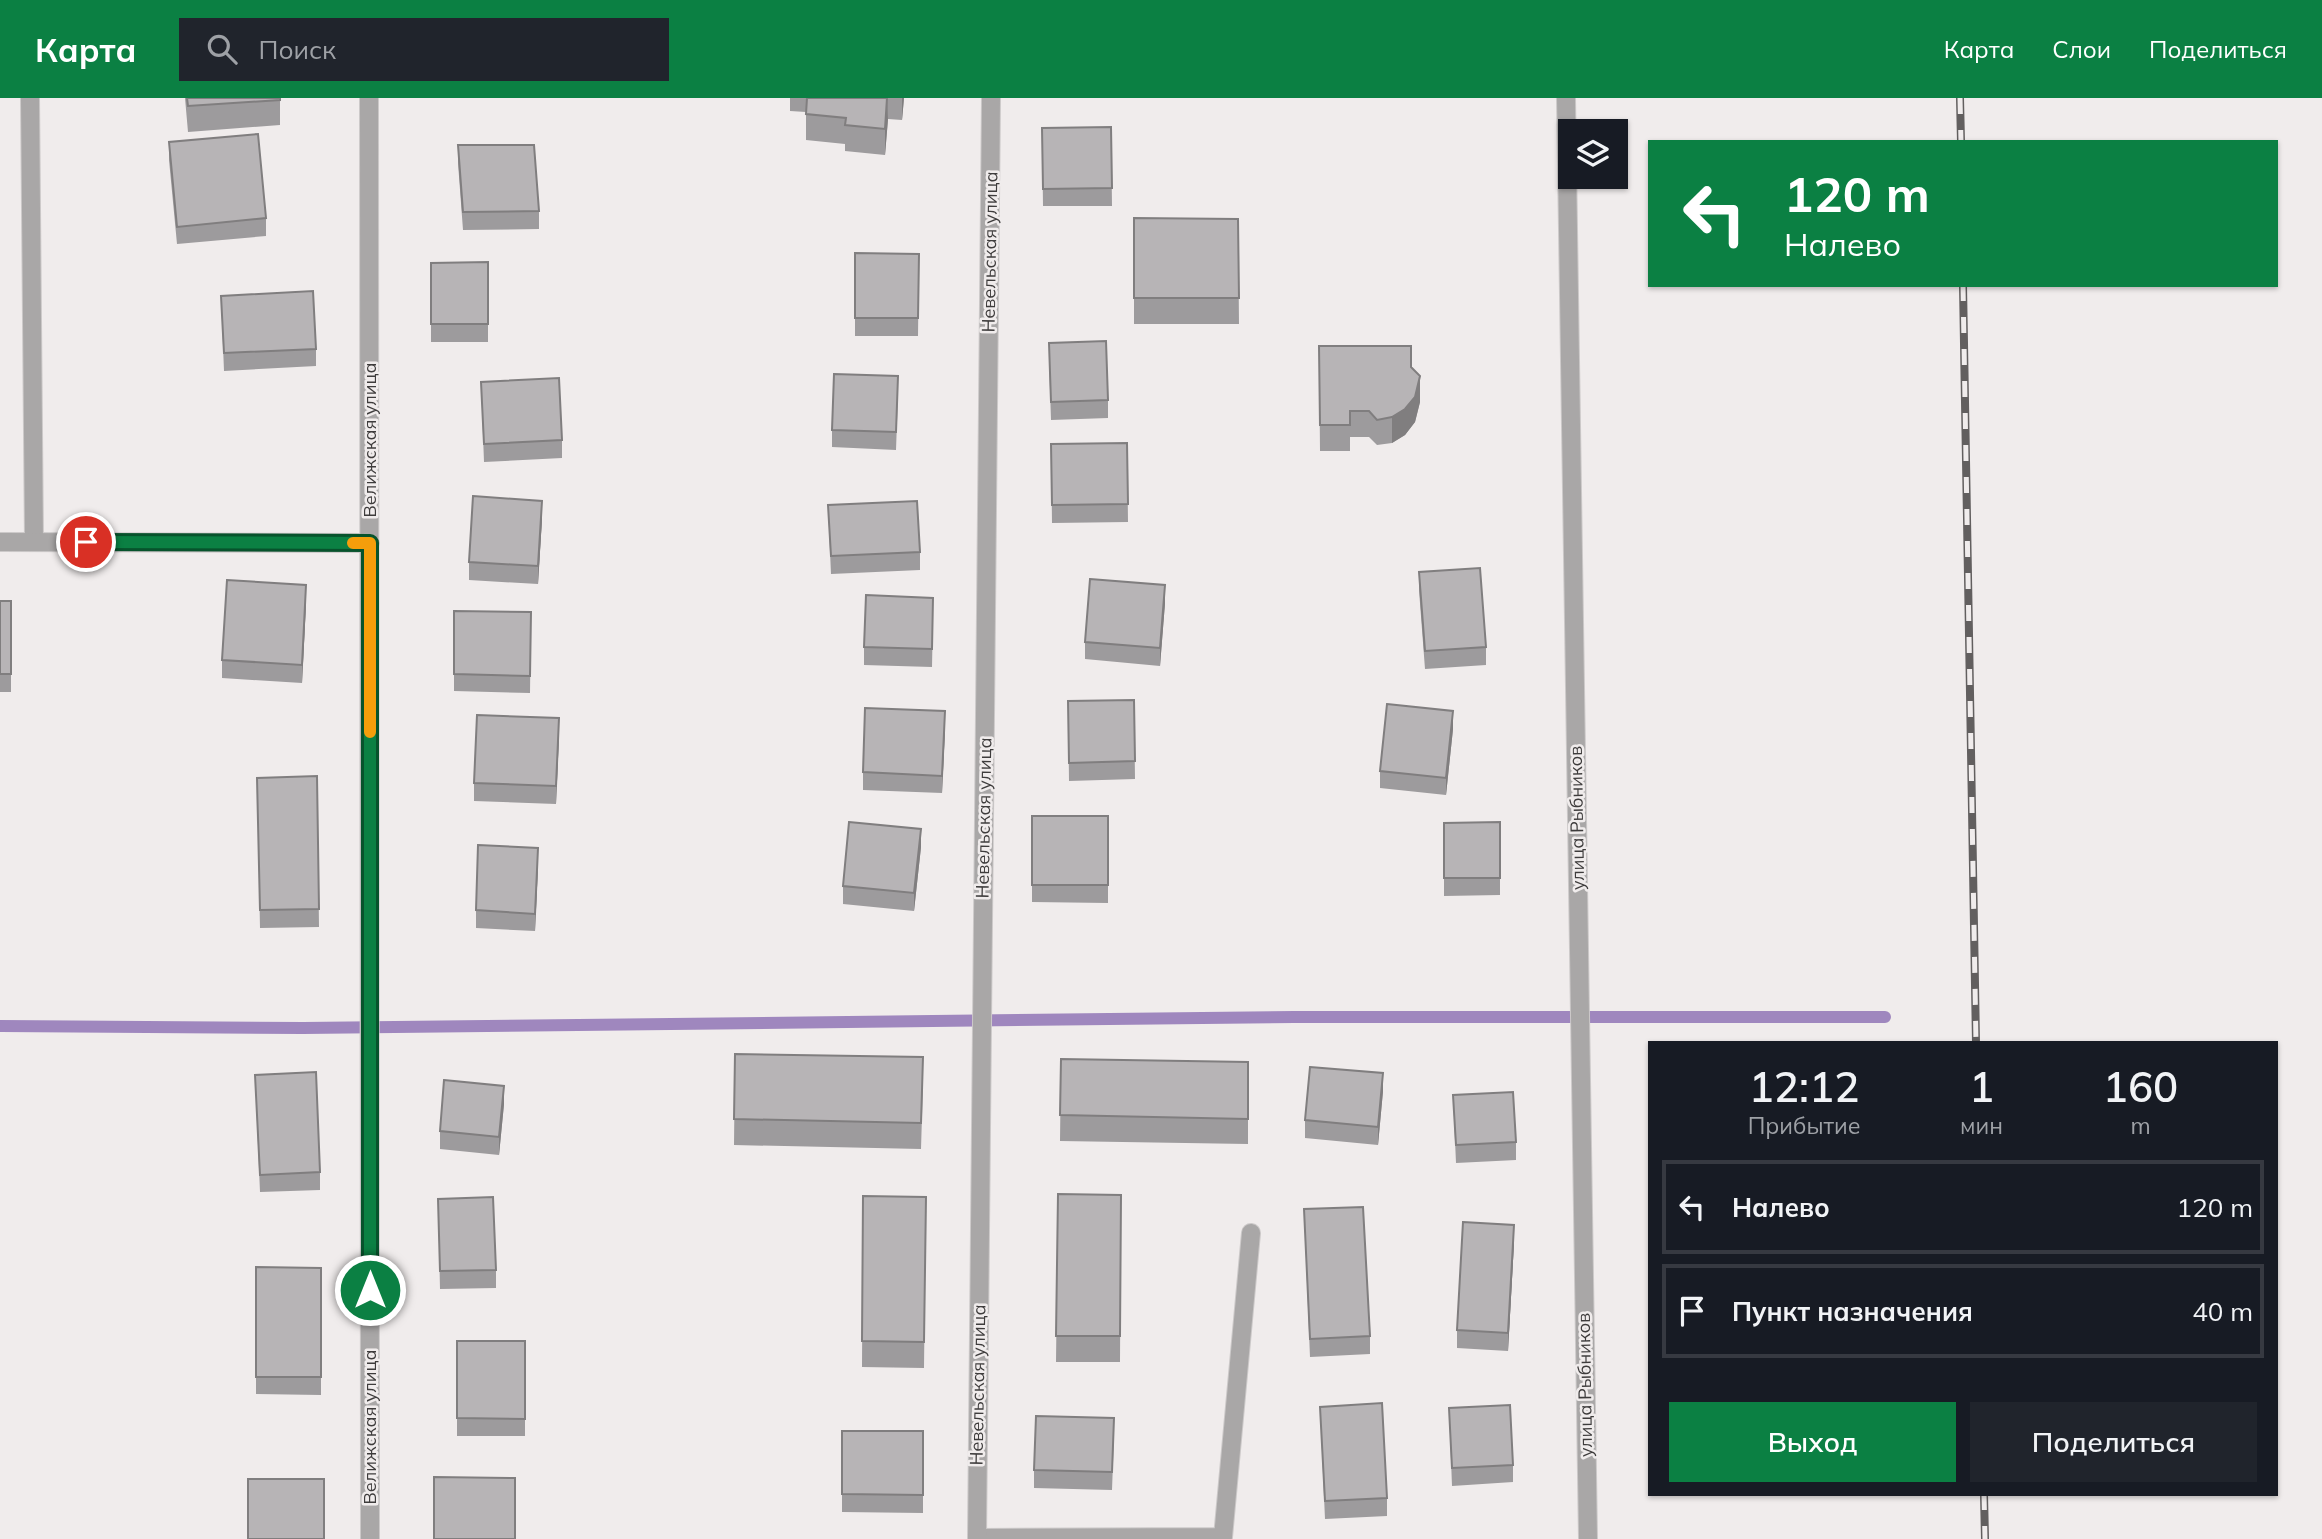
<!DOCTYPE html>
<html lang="ru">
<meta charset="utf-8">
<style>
:root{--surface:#171b24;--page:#20242c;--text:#f1f3f6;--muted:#9ea1a6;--line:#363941;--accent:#0b8043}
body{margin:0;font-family:Mulish,sans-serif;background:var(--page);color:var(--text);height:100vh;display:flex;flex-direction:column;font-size:26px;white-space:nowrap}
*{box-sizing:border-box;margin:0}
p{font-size:23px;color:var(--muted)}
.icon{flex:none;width:38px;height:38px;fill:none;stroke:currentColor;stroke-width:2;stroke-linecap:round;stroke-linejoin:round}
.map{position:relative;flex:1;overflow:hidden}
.sheet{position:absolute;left:1648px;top:943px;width:630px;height:455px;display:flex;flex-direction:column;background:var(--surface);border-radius:0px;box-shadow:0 2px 5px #0004}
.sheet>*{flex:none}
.guide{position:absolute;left:1648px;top:42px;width:630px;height:147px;border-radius:0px;box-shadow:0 2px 5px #0004;background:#0b8043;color:#fff;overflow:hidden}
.fabs{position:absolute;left:1558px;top:21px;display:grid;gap:14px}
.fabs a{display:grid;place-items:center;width:70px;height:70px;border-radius:0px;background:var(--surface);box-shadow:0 2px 5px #0004;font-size:35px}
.pin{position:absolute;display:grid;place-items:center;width:60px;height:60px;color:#fff;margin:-30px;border:4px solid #fff;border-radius:50%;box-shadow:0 2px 7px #0007}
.me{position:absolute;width:77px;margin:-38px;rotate:0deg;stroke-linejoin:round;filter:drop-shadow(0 0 5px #0008)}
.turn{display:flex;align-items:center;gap:24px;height:147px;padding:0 21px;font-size:32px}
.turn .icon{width:91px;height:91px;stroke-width:2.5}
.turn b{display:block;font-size:49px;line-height:60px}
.eta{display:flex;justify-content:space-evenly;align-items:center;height:119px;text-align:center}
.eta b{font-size:42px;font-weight:600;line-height:49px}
.button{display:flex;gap:14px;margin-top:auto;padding:14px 21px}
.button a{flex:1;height:80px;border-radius:0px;background:var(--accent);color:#fff;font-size:28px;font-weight:600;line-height:80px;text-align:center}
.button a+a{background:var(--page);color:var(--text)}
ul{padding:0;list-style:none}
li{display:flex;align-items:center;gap:21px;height:94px;margin:0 14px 10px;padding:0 7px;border:4px solid var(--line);border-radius:0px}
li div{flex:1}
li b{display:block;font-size:26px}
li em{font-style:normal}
header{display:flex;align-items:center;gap:42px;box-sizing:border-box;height:98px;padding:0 35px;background:var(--accent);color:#fff}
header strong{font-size:33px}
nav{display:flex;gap:38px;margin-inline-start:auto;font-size:24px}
.search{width:490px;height:63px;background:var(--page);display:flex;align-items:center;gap:18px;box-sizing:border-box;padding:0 24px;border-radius:0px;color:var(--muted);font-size:26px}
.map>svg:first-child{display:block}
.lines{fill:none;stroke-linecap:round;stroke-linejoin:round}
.stream{stroke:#9f87be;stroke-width:12}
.service-casing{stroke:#ccc9c9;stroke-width:20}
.minor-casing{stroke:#ccc9c9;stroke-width:20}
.service{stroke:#a9a7a7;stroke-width:18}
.minor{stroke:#a9a7a7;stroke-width:18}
.rail-casing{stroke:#625f5f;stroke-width:8}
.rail{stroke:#f0ecec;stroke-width:5;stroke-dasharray:16;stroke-linecap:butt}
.wall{fill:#9d9b9d}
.shaded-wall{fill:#807e7f}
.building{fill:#b7b4b6;stroke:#807e7f;stroke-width:2}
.route-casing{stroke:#07532c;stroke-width:18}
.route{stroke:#0b8043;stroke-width:12}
.slow{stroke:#f59e0b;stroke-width:12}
.labels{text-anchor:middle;stroke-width:5;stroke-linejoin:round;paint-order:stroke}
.street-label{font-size:18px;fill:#3e3c3c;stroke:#f0ecec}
</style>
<header>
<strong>Карта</strong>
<div class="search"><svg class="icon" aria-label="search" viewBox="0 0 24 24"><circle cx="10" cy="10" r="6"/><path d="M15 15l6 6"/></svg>Поиск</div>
<nav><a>Карта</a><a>Слои</a><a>Поделиться</a></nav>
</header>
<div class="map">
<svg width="2322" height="1441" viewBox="0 0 2322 1441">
<rect width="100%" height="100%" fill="#f0ecec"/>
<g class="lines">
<path class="stream" d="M0 928 303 930 1294 919H1885"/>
<g class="service-casing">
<path id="service" d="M30 0 34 444
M977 1440 1223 1439 1251 1135"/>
</g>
<g class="minor-casing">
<path id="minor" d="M369 0 370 1441
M1566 0 1588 1441
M0 444 370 445
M977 1441 991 0"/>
</g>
<use href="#service" class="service"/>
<use href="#minor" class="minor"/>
<g class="rail-casing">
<path id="rail" d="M1960 0 1961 44
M1963 187 1976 945
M1984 1396 1985 1441"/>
</g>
<use href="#rail" class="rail"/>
</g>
<path class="wall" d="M185 0H280V27L188 34Z
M790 0H904L902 22 888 21 885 57 845 53V46L806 42V14L790 13Z
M1111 29 1112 108H1043L1042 30Z
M169 44 266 120V138L177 146 169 62Z
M458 47 539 113V131L463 132 458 65Z
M1134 120 1238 121 1239 226H1134Z
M855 155 919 156 918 238H855Z
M488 164V244H431V165Z
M221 198 316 251V268L224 273Z
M1319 248 1411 269 1420 304 1415 324 1405 337 1392 345 1377 347 1369 339H1350V353H1320Z
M1049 262 1108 302V320L1051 322Z
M481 284 562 342V360L484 364Z
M898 296 896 352 832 349V332Z
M1127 345 1128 424 1052 425 1051 346Z
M828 407 920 454V472L831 476Z
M542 421 538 486 469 482V464Z
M1419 474 1486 549V567L1425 571 1419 492Z
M0 503H11V594H0Z
M306 505 302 585 222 580V562Z
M1165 505 1160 568 1085 561V544Z
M454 513 531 514 530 595 454 593Z
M933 518 932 569 864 567V549Z
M1134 602 1135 681 1069 683 1068 603Z
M945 631 942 695 863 692V674Z
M1453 631 1446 697 1380 690V673Z
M559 638 556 706 474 703V685Z
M317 678 319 829 260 830 257 680Z
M1032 718H1108V805L1032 804Z
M1500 724V797L1444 798V725Z
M921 749 914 813 843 806V788Z
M538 768 535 833 476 830V812Z
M735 956 923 985 921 1051 734 1047Z
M1061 961 1248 964V1046L1060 1043Z
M255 977 320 1074V1092L260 1094Z
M1383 993 1378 1047 1305 1040V1022Z
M1453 997 1516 1044V1062L1456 1065Z
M504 1006 499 1057 440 1051V1033Z
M1058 1096 1121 1097 1120 1264H1056Z
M863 1098 926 1099 924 1270 862 1269Z
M438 1101 496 1172V1190L440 1191Z
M1304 1111 1370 1238V1256L1310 1259Z
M1514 1145 1508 1253 1457 1250V1232Z
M256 1169 321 1170V1297L256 1296Z
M457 1243H525V1338H457Z
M1320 1309 1387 1400V1418L1325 1421Z
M1449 1310 1513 1367V1384L1452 1388Z
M842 1333H923V1415L842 1414Z
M1114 1338 1112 1392 1034 1390V1372Z"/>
<path class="shaded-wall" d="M887 0 888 21 885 57V31Z
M902 0H904L902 22Z
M1420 278V304L1415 324 1405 337 1392 345V319Z
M542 403V421L538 486V468Z
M306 487V505L302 585V567Z
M1165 487V505L1160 568V550Z
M945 613V631L942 695V678Z
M1453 613V631L1446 697V680Z
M559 620V638L556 706V688Z
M921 731V749L914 813V795Z
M538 750V768L535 833V816Z
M1383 975V993L1378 1047V1029Z
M504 988V1006L499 1057V1039Z
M1514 1127V1145L1508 1253V1235Z"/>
<path class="building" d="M187 0H280V2L188 8Z
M807 0H887L885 31 845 27 846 20 806 16Z
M1111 29 1112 90 1043 91 1042 30Z
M258 36 266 120 177 129 169 44Z
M458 47H534L539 113 463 114Z
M1134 120 1238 121 1239 200H1134Z
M855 155 919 156 918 220H855Z
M488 164V226H431V165Z
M313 193 316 251 224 255 221 198Z
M1106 243 1108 302 1051 304 1049 245Z
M1319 248H1411V269L1420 278 1415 299 1405 311 1392 319 1377 322 1369 313H1350V327H1320Z
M834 276 898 278 896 334 832 332Z
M559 280 562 342 484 346 481 284Z
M1127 345 1128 406 1052 407 1051 346Z
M473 398 542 403 538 468 469 464Z
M917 403 920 454 831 458 828 407Z
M1480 470 1486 549 1425 553 1419 474Z
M1090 481 1165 487 1160 550 1085 544Z
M227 482 306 487 302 567 222 562Z
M866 497 933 500 932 551 864 549Z
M0 503H11V576H0Z
M454 513 531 514 530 578 454 576Z
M1134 602 1135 663 1069 665 1068 603Z
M1387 606 1453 613 1446 680 1380 673Z
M865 610 945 613 942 678 863 674Z
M477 617 559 620 556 688 474 685Z
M317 678 319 811 260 812 257 680Z
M1032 718H1108V787H1032Z
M849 724 921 731 914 795 843 788Z
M1500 724V780H1444V725Z
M478 747 538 750 535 816 476 812Z
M735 956 923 959 921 1025 734 1021Z
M1061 961 1248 964V1021L1060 1017Z
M1310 969 1383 975 1378 1029 1305 1022Z
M316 974 320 1074 260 1077 255 977Z
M444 982 504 988 499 1039 440 1033Z
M1513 994 1516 1044 1456 1047 1453 997Z
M1058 1096 1121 1097 1120 1238H1056Z
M863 1098 926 1099 924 1244 862 1243Z
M493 1099 496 1172 440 1173 438 1101Z
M1363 1109 1370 1238 1310 1241 1304 1111Z
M1463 1124 1514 1127 1508 1235 1457 1232Z
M256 1169 321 1170V1279H256Z
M457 1243H525V1321L457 1320Z
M1382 1305 1387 1400 1325 1403 1320 1309Z
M1510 1307 1513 1367 1452 1370 1449 1310Z
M1036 1318 1114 1320 1112 1374 1034 1372Z
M842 1333H923V1397L842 1396Z
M434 1379 515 1380V1441H434Z
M248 1381H324V1441H248Z"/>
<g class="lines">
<g class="route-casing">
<path id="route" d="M86 444 370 445V1192"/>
</g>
<use href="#route" class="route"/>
<path class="slow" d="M353 445H370V634"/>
</g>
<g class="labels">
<g class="street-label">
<text transform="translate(990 154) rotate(-89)" y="6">Невельская улица</text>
<text transform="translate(370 342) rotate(-90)" y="6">Велижская улица</text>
<text transform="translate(984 720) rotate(-89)" y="6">Невельская улица</text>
<text transform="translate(1577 720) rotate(-91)" y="6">улица Рыбников</text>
<text transform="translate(978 1287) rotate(-89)" y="6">Невельская улица</text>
<text transform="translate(1585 1287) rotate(-91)" y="6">улица Рыбников</text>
<text transform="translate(370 1329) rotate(-90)" y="6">Велижская улица</text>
</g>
</g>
</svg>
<div class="fabs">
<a><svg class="icon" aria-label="layers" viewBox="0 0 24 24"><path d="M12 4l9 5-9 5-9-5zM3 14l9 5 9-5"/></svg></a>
</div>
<div class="pin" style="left:86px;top:444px;background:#d93025"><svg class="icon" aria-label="arrive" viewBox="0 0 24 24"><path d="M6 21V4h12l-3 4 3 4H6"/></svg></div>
<svg class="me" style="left:370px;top:1192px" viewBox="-20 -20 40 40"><circle r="17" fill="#0b8043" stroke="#fff" stroke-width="3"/><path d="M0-11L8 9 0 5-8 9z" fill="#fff"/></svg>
<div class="guide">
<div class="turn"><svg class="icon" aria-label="left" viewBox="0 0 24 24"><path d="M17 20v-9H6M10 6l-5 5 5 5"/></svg><div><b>120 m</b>Налево</div></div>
</div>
<section class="sheet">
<div class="eta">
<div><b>12:12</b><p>Прибытие</p></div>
<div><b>1</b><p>мин</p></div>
<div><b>160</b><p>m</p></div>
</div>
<ul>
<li><svg class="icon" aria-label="left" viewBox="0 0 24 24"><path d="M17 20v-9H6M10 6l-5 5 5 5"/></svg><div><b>Налево</b></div><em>120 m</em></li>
<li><svg class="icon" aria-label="arrive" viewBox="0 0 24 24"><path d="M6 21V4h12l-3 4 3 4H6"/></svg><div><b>Пункт назначения</b></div><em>40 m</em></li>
</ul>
<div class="button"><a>Выход</a><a>Поделиться</a></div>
</section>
</div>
